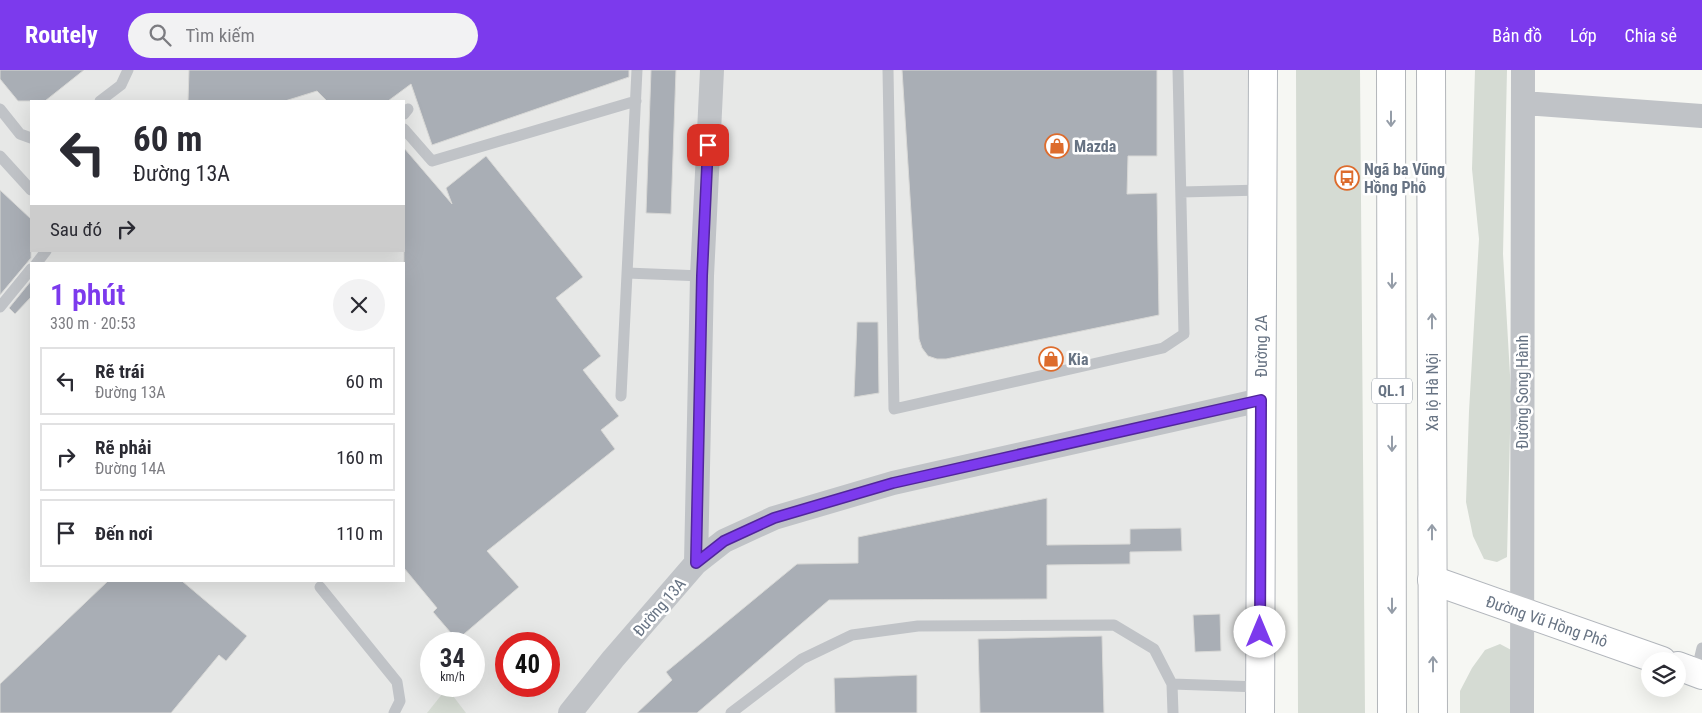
<!DOCTYPE html>
<html lang="vi">
<meta charset="utf-8">
<style>
:root{--surface:#fff;--page:#f2f2f3;--text:#2b2b33;--muted:#7c7c81;--line:#e1e1e2;--accent:#7c3aed}
body{margin:0;font-family:"Roboto Condensed",sans-serif;background:var(--page);color:var(--text);height:100vh;display:flex;flex-direction:column;font-size:19px;white-space:nowrap}
*{box-sizing:border-box;margin:0}
p{font-size:16px;color:var(--muted)}
.icon{flex:none;width:28px;height:28px;fill:none;stroke:currentColor;stroke-width:2;stroke-linecap:round;stroke-linejoin:round}
.map{position:relative;flex:1;overflow:hidden}
.panel{position:absolute;left:30px;top:192px;width:375px;height:320px;display:flex;flex-direction:column;background:var(--surface);border-radius:0px;box-shadow:0 5px 20px #0002}
.panel>*{flex:none}
.guide{position:absolute;left:30px;top:30px;width:375px;height:152px;border-radius:0px;box-shadow:0 5px 20px #0002;background:#fff;color:var(--text);overflow:hidden}
.buttons{position:absolute;left:1641px;top:582px;display:grid;gap:10px}
.buttons a{display:grid;place-items:center;width:45px;height:45px;border-radius:50%;background:var(--surface);box-shadow:0 5px 20px #0002;font-size:25px}
.speed{position:absolute;left:420px;top:562px;display:flex;gap:10px;font-size:25px;font-weight:700;text-align:center}
.speed>*{display:grid;place-content:center;width:65px;height:65px;border-radius:50%;background:var(--surface);box-shadow:0 5px 20px #0002;line-height:1}
.speed small{font-size:12px;font-weight:400}
.speed .limit{border:8px solid #d22;background:#fff;color:#111}
.pin{position:absolute;display:grid;place-items:center;width:42px;height:42px;color:#fff;margin:-21px;border-radius:10px;box-shadow:0 2px 8px #0006}
.me{position:absolute;width:55px;margin:-28px;rotate:0deg;stroke-linejoin:round;filter:drop-shadow(0 0 4px #0008)}
.turn{display:flex;align-items:center;gap:18px;height:105px;padding:0 20px;font-size:22px}
.turn .icon{width:65px;height:65px;stroke-width:2.5}
.turn b{display:block;font-size:35px;line-height:42px}
.then{display:flex;align-items:center;height:48px;padding:0 20px;background:#0003;gap:10px;font-size:19px}
.round{display:grid;place-items:center;flex:none;width:52px;height:52px;border-radius:26px;background:var(--page)}
.overview{display:flex;align-items:center;justify-content:space-between;height:85px;padding:0 20px}
h1{font-size:30px;font-weight:600;line-height:38px;color:var(--accent)}
ul{padding:0;list-style:none}
li{display:flex;align-items:center;gap:15px;height:68px;margin:0 10px 8px;padding:0 10px;border:2px solid var(--line);border-radius:0px}
li div{flex:1}
li b{display:block;font-size:19px}
li em{font-style:normal}
header{display:flex;align-items:center;gap:30px;box-sizing:border-box;height:70px;padding:0 25px;background:var(--accent);color:#fff}
header strong{font-size:24px}
nav{display:flex;gap:28px;margin-inline-start:auto;font-size:18px}
.search{width:350px;height:45px;background:var(--page);display:flex;align-items:center;gap:12px;box-sizing:border-box;padding:0 18px;border-radius:28px;color:var(--muted);font-size:19px}
.map>svg:first-child{display:block}
.built{fill:#e7e8e7;fill-rule:evenodd}
.green{fill:#d5dbd3}
.building{fill:#a9aeb5;stroke:#d8d8d6}
.lines{fill:none;stroke-linecap:round;stroke-linejoin:round}
.secondary-casing{stroke:#b2b6bc;stroke-width:30}
.highway-casing{stroke:#b3b6ba;stroke-width:30}
.lane{stroke:#c0c3c7;stroke-width:11}
.street{stroke:#c0c3c7;stroke-width:24}
.secondary{stroke:#fff;stroke-width:28}
.highway{stroke:#fff;stroke-width:28}
.oneway{stroke:#959da8}
.route-casing{stroke:#51269a;stroke-width:12}
.route{stroke:#7c3aed;stroke-width:9}
.labels{text-anchor:middle;stroke-width:5;stroke-linejoin:round;paint-order:stroke}
.shield{fill:#fff;stroke:#959da8;stroke-width:1}
.shield-label{font-size:15px;font-weight:bold;fill:#677383}
.poi-label{font-size:16px;font-weight:bold;fill:#677383;stroke:#fff;text-anchor:start}
.street-label{font-size:16px;fill:#677383;stroke:#fff}
</style>
<header>
<strong>Routely</strong>
<div class="search"><svg class="icon" aria-label="search" viewBox="0 0 24 24"><circle cx="10" cy="10" r="6"/><path d="M15 15l6 6"/></svg>Tìm kiếm</div>
<nav><a>Bản đồ</a><a>Lớp</a><a>Chia sẻ</a></nav>
</header>
<div class="map">
<svg width="1702" height="643" viewBox="0 0 1702 643">
<rect width="100%" height="100%" fill="#f6f7f3"/>
<path class="built" d="M0 0H1249L1246 643H0ZM31 31H404V181H31ZM31 194H404V511H31ZM431 574H474V616H431ZM506 574H549V616H506Z"/>
<path class="green" d="M1296 0H1360L1365 643H1298Z
M1475 0H1507L1503 184 1511 322 1507 487 1497 492 1484 489 1473 466 1466 432 1469 341 1479 169 1472 99Z
M1500 574 1515 582 1519 643H1460V621L1472 598 1485 580Z
M447 618 466 643H427Z"/>
<path class="building" d="M0 0H84L45 31H18L0 9Z
M189 0H629V7L432 75 411 14 388 31H327L317 21 285 31H188Z
M651 0H676L671 144 646 143Z
M902 0H1157V86H1128L1127 124 1157 123 1159 245 946 289H937L928 286 922 278 919 269Z
M404 78 452 134 446 118 486 86 583 207 556 228 601 286 583 300 619 346 601 360 615 379 487 481 519 517 457 570 433 542 437 538 404 498Z
M0 120 31 149V188L0 225Z
M31 211V227L15 244 9 238Z
M857 252H878L879 323 854 327Z
M1047 428V475L1130 474V459L1181 458 1182 481 1130 482V494L1047 495V529L829 530 697 643H637L672 610 666 602 797 494 858 493V467Z
M108 511H182L247 566 226 591 219 585 171 643H0V614Z
M1220 544 1221 581 1195 582 1193 545Z
M1102 566 1104 643H980L978 569Z
M917 605V643H835L834 608Z"/>
<g class="lines">
<g class="secondary-casing">
<path id="secondary" d="M1432 510 1662 591
M1678 596 1702 605
M1260 643 1263 0"/>
</g>
<g class="highway-casing">
<path id="highway" d="M1391 0 1392 643
M1431 0 1433 643"/>
</g>
<path class="lane" d="M888 0 894 339 1163 278 1184 264 1178 0
M100 31 121 15 128 0
M0 39 20 64 31 68
M404 44 408 39
M404 59 432 91 636 31
M0 86 31 120
M1181 122 1262 120
M36 194 46 181
M627 203 702 206
M0 237 31 199
M621 326 637 0
M320 517 397 612 400 631 394 643
M1696 603 1702 578
M1172 614 1173 643
M731 643 802 589 852 565 918 556 1114 555 1154 579 1172 614 1260 617"/>
<path class="street" d="M1523 33 1702 46
M696 493 702 206 712 0
M570 643 613 589 696 493 724 471 774 448 893 413 1261 330
M1522 643 1523 0"/>
<use href="#secondary" class="secondary"/>
<use href="#highway" class="highway"/>
</g>
<defs><path id="oneway-shaft" d="M-6 0H5M1.5-3L5.5 0L1.5 3" fill="none" stroke-width="1.6" stroke-linecap="round" stroke-linejoin="round" transform="scale(1.25)"/></defs>
<g class="oneway">
<use href="#oneway-shaft" transform="translate(1391 49) rotate(90)"/>
<use href="#oneway-shaft" transform="translate(1392 211) rotate(90)"/>
<use href="#oneway-shaft" transform="translate(1432 251) rotate(-90)"/>
<use href="#oneway-shaft" transform="translate(1392 374) rotate(90)"/>
<use href="#oneway-shaft" transform="translate(1432 462) rotate(-90)"/>
<use href="#oneway-shaft" transform="translate(1392 536) rotate(90)"/>
<use href="#oneway-shaft" transform="translate(1433 594) rotate(-90)"/>
</g>
<g class="lines">
<g class="route-casing">
<path id="route" d="M708 75 702 206 696 493 724 471 774 448 893 413 1261 330 1260 562"/>
</g>
<use href="#route" class="route"/>
</g>
<defs>
<g id="shop-ring" transform="scale(1.25)"><circle r="9.5" fill="#fff" stroke="#dd6c2d" stroke-width="1.5"/><path d="M-5-2.5h2.3a2.7 3.5 0 0 1 5.4 0H5L5.5 6h-11ZM-1.5-2.5h3a1.5 2.3 0 0 0-3 0Z" fill="#dd6c2d"/></g>
<g id="bus-ring" transform="scale(1.25)"><circle r="9.5" fill="#fff" stroke="#dd6c2d" stroke-width="1.5"/><path d="M-5-6H5V4H4V6H2V4H-2V6H-4V4H-5ZM-3.5-4V0h7V-4ZM-3.5 1.2v1.5H-2V1.2ZM2 1.2v1.5H3.5V1.2Z" fill="#dd6c2d"/></g>
</defs>
<g fill-rule="evenodd">
<use href="#shop-ring" x="1057" y="76"/>
<use href="#bus-ring" x="1347" y="108"/>
<use href="#shop-ring" x="1051" y="289"/>
</g>
<g class="labels">
<rect class="shield" x="1372" y="308.5" width="40" height="25" rx="4"/>
<g class="shield-label">
<text x="1392" y="326">QL.1</text>
</g>
<g class="poi-label">
<text x="1074" y="82">Mazda</text>
<text x="1364" y="105">Ngã ba Vũng<tspan x="1364" dy="18">Hồng Phô</tspan></text>
<text x="1068" y="295">Kia</text>
</g>
<g class="street-label">
<text transform="translate(1261 276) rotate(-90)" y="6">Đường 2A</text>
<text transform="translate(1432 322) rotate(-90)" y="6">Xa lộ Hà Nội</text>
<text transform="translate(1522 322) rotate(-90)" y="6">Đường Song Hành</text>
<text transform="translate(659 537) rotate(-49)" y="6">Đường 13A</text>
<text transform="translate(1547 551) rotate(19)" y="6">Đường Vũ Hồng Phô</text>
</g>
</g>
</svg>
<div class="buttons">
<a><svg class="icon" aria-label="layers" viewBox="0 0 24 24"><path d="M12 4l9 5-9 5-9-5zM3 14l9 5 9-5"/></svg></a>
</div>
<div class="speed"><div>34<small>km/h</small></div><div class="limit">40</div></div>
<div class="pin" style="left:708px;top:75px;background:#d93025"><svg class="icon" aria-label="arrive" viewBox="0 0 24 24"><path d="M6 21V4h12l-3 4 3 4H6"/></svg></div>
<svg class="me" style="left:1260px;top:562px" viewBox="-20 -20 40 40"><circle r="19" fill="#fff"/><path d="M0-13L10 11 0 6-10 11z" fill="#7c3aed"/></svg>
<div class="guide">
<div class="turn"><svg class="icon" aria-label="left" viewBox="0 0 24 24"><path d="M17 20v-9H6M10 6l-5 5 5 5"/></svg><div><b>60 m</b>Đường 13A</div></div>
<div class="then">Sau đó<svg class="icon" aria-label="right" viewBox="0 0 24 24"><path d="M7 20v-9h11M14 6l5 5-5 5"/></svg></div>
</div>
<section class="panel">
<div class="overview"><div><h1>1 phút</h1><p>330 m · 20:53</p></div><a class="round"><svg class="icon" aria-label="close" viewBox="0 0 24 24"><path d="M6 6l12 12M18 6L6 18"/></svg></a></div>
<ul>
<li><svg class="icon" aria-label="left" viewBox="0 0 24 24"><path d="M17 20v-9H6M10 6l-5 5 5 5"/></svg><div><b>Rẽ trái</b><p>Đường 13A</p></div><em>60 m</em></li>
<li><svg class="icon" aria-label="right" viewBox="0 0 24 24"><path d="M7 20v-9h11M14 6l5 5-5 5"/></svg><div><b>Rẽ phải</b><p>Đường 14A</p></div><em>160 m</em></li>
<li><svg class="icon" aria-label="arrive" viewBox="0 0 24 24"><path d="M6 21V4h12l-3 4 3 4H6"/></svg><div><b>Đến nơi</b></div><em>110 m</em></li>
</ul>
</section>
</div>
